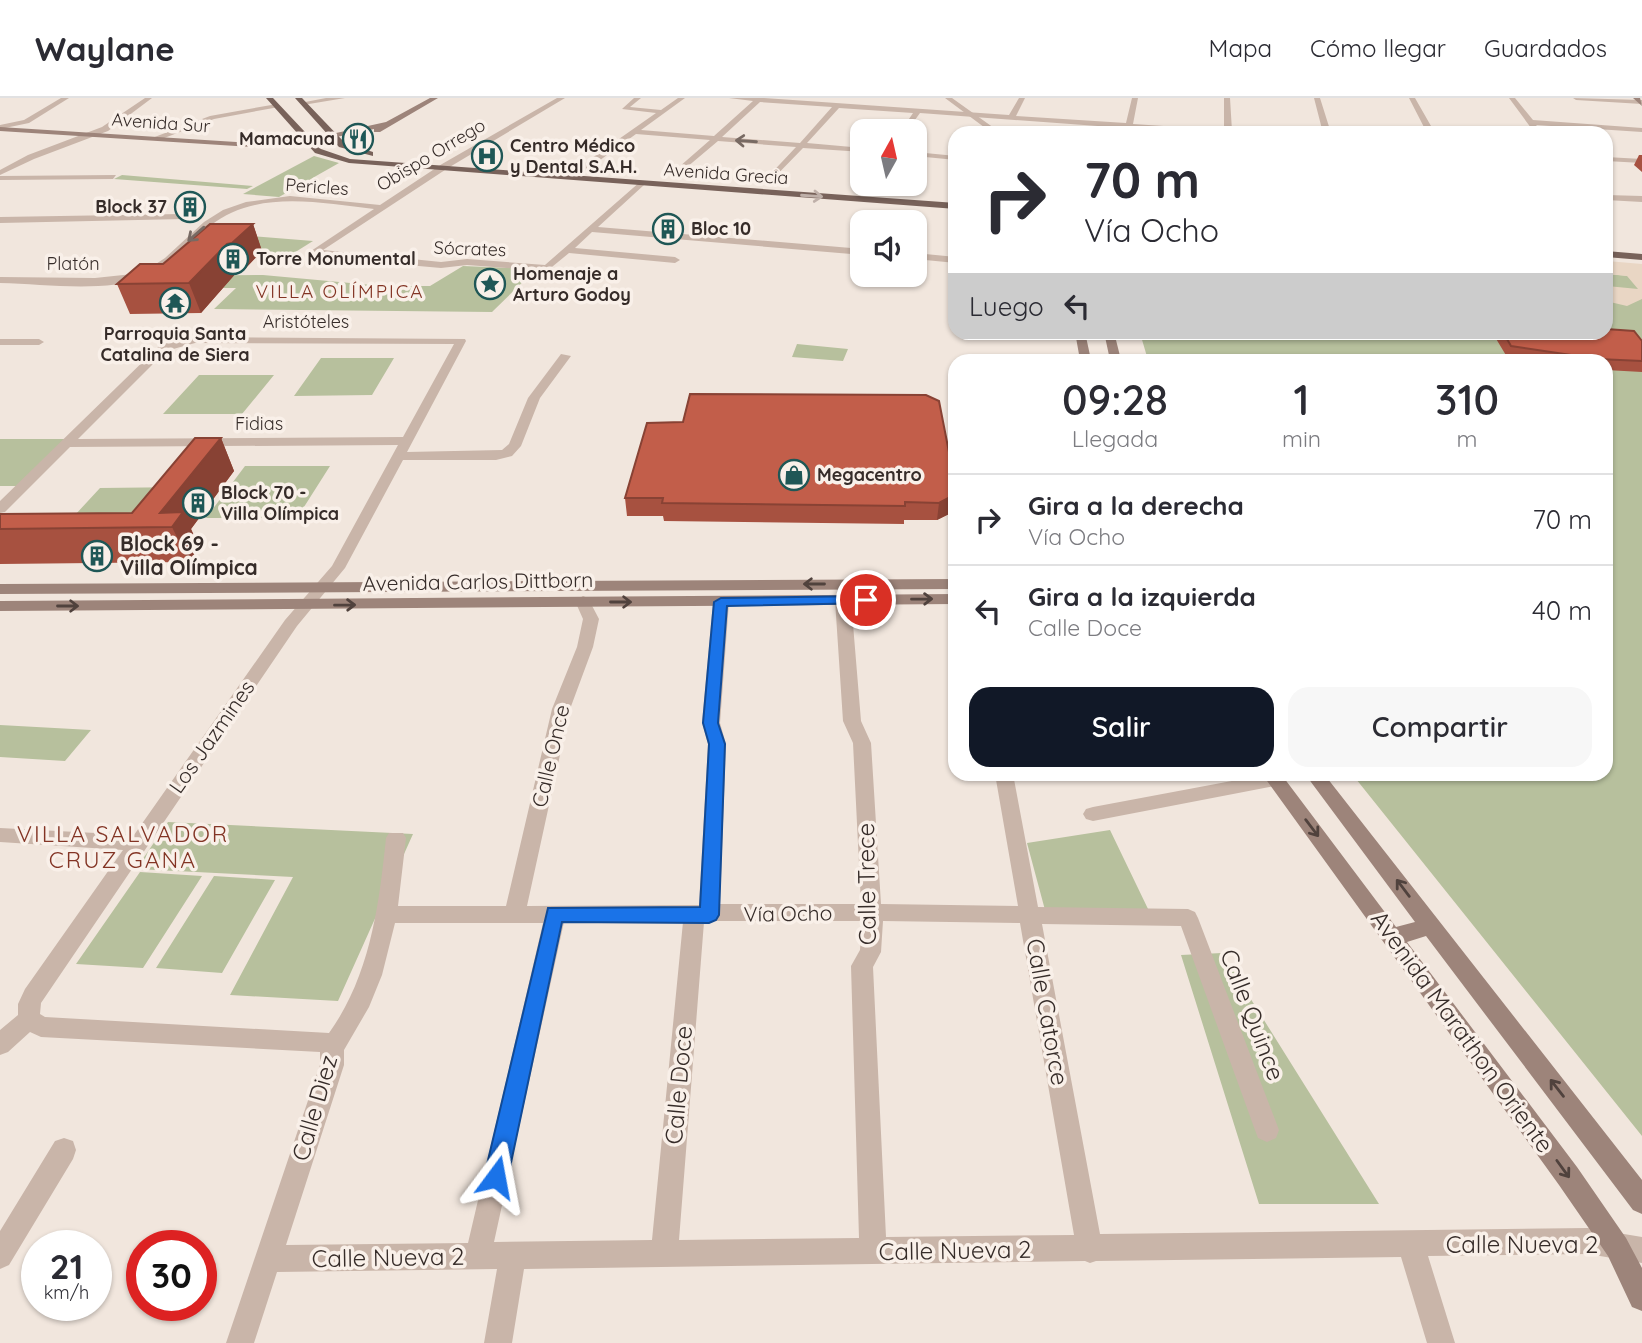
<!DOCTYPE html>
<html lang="es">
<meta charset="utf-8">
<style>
:root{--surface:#fff;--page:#f7f7f7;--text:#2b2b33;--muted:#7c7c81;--line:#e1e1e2;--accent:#111827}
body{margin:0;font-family:Quicksand,sans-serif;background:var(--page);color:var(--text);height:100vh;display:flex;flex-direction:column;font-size:26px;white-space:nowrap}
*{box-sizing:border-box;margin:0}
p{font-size:23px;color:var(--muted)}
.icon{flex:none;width:38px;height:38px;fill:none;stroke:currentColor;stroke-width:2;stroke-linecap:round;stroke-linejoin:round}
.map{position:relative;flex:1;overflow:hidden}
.drawer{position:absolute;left:948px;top:256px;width:665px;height:427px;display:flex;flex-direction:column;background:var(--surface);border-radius:21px;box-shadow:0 2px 5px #0004}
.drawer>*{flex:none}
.hud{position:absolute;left:948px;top:28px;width:665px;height:214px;border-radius:21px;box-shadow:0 2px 5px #0004;background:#fff;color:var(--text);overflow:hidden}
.needle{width:46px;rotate:8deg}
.controls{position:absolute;left:850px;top:21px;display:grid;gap:14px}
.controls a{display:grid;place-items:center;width:77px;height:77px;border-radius:14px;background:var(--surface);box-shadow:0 2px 5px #0004;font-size:35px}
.speed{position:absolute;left:21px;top:1132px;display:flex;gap:14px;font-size:35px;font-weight:700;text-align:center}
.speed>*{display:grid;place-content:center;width:91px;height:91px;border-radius:50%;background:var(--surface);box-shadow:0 2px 5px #0004;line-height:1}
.speed small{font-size:18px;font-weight:400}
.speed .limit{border:10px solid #d22;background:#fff;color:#111}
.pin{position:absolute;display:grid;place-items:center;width:60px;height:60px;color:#fff;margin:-30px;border:4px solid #fff;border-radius:50%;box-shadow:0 2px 7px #0007}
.me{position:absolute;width:77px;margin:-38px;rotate:13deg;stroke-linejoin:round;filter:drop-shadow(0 0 5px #0008)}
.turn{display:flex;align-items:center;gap:24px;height:147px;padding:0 21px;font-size:32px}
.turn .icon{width:91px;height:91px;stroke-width:2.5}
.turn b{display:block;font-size:49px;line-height:60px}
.then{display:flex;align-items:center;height:66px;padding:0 21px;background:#0003;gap:14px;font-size:26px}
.eta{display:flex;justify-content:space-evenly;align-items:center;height:119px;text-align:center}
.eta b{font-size:42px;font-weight:600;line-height:49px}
.action{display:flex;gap:14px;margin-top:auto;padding:14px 21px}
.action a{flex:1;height:80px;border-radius:21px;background:var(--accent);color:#fff;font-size:28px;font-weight:600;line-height:80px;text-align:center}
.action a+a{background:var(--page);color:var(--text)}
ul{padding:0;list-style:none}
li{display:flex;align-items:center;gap:21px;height:91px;padding:0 21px;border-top:2px solid var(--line)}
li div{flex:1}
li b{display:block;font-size:26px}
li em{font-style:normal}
header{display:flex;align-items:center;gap:42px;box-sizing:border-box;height:98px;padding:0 35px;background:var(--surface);border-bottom:2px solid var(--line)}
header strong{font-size:33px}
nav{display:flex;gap:38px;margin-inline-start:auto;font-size:24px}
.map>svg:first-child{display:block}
.green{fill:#b7c09d}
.plaza{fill:#e9d6c4}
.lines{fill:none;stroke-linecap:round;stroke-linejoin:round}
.minor{fill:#c9b5a9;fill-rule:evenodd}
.tertiary{fill:#c9b5a9;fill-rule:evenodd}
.secondary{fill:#9d847a;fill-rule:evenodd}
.primary{fill:#78625a;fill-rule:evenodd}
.wall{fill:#a75140}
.shaded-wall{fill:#884234}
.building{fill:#c25e4a;stroke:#884234;stroke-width:2}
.oneway{stroke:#786a63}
.oneway2{stroke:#bfb0a9}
.oneway3{stroke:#50423d}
.route{fill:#1a73e8;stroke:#114b97;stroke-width:2}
.labels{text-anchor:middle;stroke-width:7;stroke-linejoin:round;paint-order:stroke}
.far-street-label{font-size:18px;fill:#362c29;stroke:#f9f0e9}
.far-poi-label{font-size:18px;font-weight:bold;fill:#362c29;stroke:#f9f0e9;text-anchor:start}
.far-neighbourhood-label{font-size:19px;letter-spacing:2px;fill:#833424;stroke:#f9f0e9}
.poi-label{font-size:21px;font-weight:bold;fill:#362c29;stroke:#f9f0e9;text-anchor:start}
.street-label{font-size:21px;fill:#362c29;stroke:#f9f0e9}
.neighbourhood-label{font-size:23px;letter-spacing:2px;fill:#833424;stroke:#f9f0e9}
.near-street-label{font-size:24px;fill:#362c29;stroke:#f9f0e9}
</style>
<header>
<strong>Waylane</strong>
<nav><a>Mapa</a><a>Cómo llegar</a><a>Guardados</a></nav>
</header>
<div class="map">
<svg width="1642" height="1245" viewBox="0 0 1642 1245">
<rect width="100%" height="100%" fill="#f1e6dd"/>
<path class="green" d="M314 58 339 65 279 99 243 96Z
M122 77 253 88 247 91 114 81Z
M216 135 313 143 289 158 266 157 269 152H195Z
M463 168 536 171 492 214 214 211 236 190H153L165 178 263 177 383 188H430Z
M1607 176 1642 179V1038L1352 676H1606V262H1148L1140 235 1606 234Z
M797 246 848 251 843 263 792 259Z
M321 260H394L372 297 294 298Z
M199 277H274L242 316H163Z
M0 341H66L17 388H0Z
M245 368H330L297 420H206Z
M188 389 143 444H50L100 390Z
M0 627 91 632 65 663 0 659Z
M168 724 413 736 338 903 230 897 293 779 136 771Z
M1110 732 1149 813 1045 812 1027 745Z
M140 774 202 778 143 870 76 866Z
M214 778 275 782 222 875 156 870Z
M1222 855 1379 1106H1259L1181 857Z"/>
<path class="plaza" d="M1607 163 1642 166V201L1627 208 1610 204 1607 188 1638 191 1627 178 1607 176Z"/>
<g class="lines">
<path class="minor" d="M61 0H69L29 25 0 31V27L24 22Z
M326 0H345L303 7 300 5Z
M557 0H565L448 70 323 152 441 164 467 161 545 167 641 83 644 87 598 129 863 151V157L592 134 575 150 675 159 680 162 675 165 569 155 547 173 467 167 441 170 329 160 311 153 374 111C320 105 256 91 210 128 190 145 174 170 148 179 103 195 47 186 0 185V179L95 180 142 175 165 160 204 124 223 112 246 104 290 98 380 107 442 66Z
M634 0H641L630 9 661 12 678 0H685L641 32 714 38 753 3 729 0H764L1009 17 1019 0H1025L1016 18 1126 25 1132 0H1138L1133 26 1224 32V0H1230L1232 33 1235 35 1132 30 1131 35H1123L1125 30 920 15 907 33H901L913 15 839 10 807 45 863 50V54L803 50 768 86 765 82 796 49 718 43 674 80 671 76 710 42 636 36 585 73H579V69L656 15 622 11ZM760 4 832 9 800 45 722 39Z
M1314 0H1320L1331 35H1323Z
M1409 0H1415L1435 35H1427Z
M1509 0H1515L1533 22 1642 30V34L1536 27 1541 32 1534 34Z
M1573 0 1642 2V6L1576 2Z
M277 6 279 9 214 21 159 42 152 40 210 18Z
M915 54 956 58V62L915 58Z
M1606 59 1642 61V65L1606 63Z
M116 77 113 81 0 82V78Z
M865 86H873L866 93 862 91Z
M1606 97 1642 98V104L1606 102Z
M181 116 184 121 0 125V119Z
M915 155 956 159V165L915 161Z
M195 239 465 241 466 243 407 354 502 352 509 346 528 300 561 256 571 258 540 300 521 348 512 358 496 362H403L345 470 297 528 41 905 40 916 45 919 329 935C370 878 379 808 386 740L389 735H403L406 740 398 808H506L552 611 577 549 583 521 575 503 583 498 588 500 599 521 593 549 570 611 527 808 699 807 708 646 702 625 713 504 721 499 729 504 720 625 726 646 720 806H861L853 645 843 623 835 502 843 497 851 502 861 623 871 645 881 806 1018 808 995 676H1013L1038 809 1188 811 1195 814 1198 820 1279 1032 1276 1040 1267 1044 1258 1040 1255 1032 1181 828 1042 826 1100 1136 1588 1130 1642 1139V1165L1588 1156 1428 1158 1455 1245H1427L1401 1159 1096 1163 1090 1165 1085 1163 524 1171 512 1245H484L497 1171 277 1174 254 1245H226L320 967V954L41 939 30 934 8 954 0 957V932L18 917V906L25 891 123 752 0 744V730L134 737 285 522 332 468 398 347 70 349 5 414 0 415V403L158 249 171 243ZM195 245 454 246 403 339 78 341 166 253ZM715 823H862L860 852 851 868 859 1140 679 1142 704 824ZM883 823 1020 825 1074 1137 886 1139 873 869 881 854ZM564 824H683L652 1142 494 1144ZM395 825H543L468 1145 286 1147 344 967V952L369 909 382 877Z
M0 241H39L44 244 39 247H0Z
M1269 676H1282L1284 681 1282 686 1275 688 1093 723 1086 721 1083 716 1086 711 1093 709Z
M64 1040 73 1043 76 1052 73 1061 9 1167 0 1171V1133L55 1043Z"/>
<path class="tertiary" d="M145 0H152L108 33 34 61 0 77V72L28 57 102 29Z
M945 0H952L1001 35H992Z"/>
<path class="secondary" d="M430 0H438L380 34H374V31L327 41 252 49 0 33V29L252 45 327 37 386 24Z
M1633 0H1640L1642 8Z
M1075 234H1085L1091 262H1080Z
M1104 234H1114L1121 262H1110Z
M956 481V491L0 496V486Z
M956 496V506L0 513V503Z
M1262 676H1281L1396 829 1415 824 1305 676H1324L1642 1082V1116L1633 1112 1426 838 1407 844 1577 1069 1626 1140 1642 1170V1213L1632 1209 1608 1158 1559 1087Z"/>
<path class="primary" d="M266 0H273L321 51 350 61 956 105V111L349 65 315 55Z
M295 0H302L345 45 373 54V58L339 49Z
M1606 153 1642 156V162L1606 159Z"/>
</g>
<path class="wall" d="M1639 57H1642V74L1634 67Z
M253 126 262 153 243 173 237 174 201 215 130 216 117 186Z
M1492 234H1606L1642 243V274L1606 272V262H1530L1507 259Z
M221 340 234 373 191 431 199 449 189 464 0 466V416L132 415Z
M956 390 955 413 937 422H904V426L664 423 663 418H627L625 400Z"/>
<path class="shaded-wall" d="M253 126 262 153 243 173 232 145Z
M227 146 237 174 201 215 189 185Z
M221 340 234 373 191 431 199 449 189 464 172 429 160 415Z
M956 396 955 413 937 422 939 405Z"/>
<path class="building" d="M210 126H253L232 145 227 146 189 185 117 186 140 166H163Z
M1606 231 1634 233 1642 243V263L1598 261 1511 248 1503 234H1606Z
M690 296 926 297 939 303 956 390V396L939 405 905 404V408L662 405 663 400H625L647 325 683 324Z
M195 340H221L160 415 183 414 172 429 0 431V416L132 415Z"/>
<defs><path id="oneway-shaft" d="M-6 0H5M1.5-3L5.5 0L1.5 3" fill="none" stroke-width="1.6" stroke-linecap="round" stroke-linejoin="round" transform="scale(1.75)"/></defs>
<g class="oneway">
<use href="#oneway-shaft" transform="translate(746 43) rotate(-176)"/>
<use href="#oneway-shaft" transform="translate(196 136) rotate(139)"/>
</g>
<use class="oneway2" href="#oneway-shaft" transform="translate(812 98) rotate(4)"/>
<g class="oneway3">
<use href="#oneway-shaft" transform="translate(814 486) rotate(180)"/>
<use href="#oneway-shaft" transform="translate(922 501) rotate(-1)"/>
<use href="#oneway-shaft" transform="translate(621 504)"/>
<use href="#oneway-shaft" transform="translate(345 507) rotate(-1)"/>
<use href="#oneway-shaft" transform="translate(68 508)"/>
<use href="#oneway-shaft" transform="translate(1312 730) rotate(53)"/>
<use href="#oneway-shaft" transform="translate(1403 790) rotate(-127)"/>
<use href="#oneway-shaft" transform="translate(1557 990) rotate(-128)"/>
<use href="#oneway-shaft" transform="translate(1563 1071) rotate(54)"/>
</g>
<path class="route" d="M866 498 871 499V505L727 508 718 625 725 646 719 817 716 822 709 825 562 824 508 1079 504 1087 496 1091 488 1087 484 1079 548 810 700 809 709 646 703 625 714 504 721 500Z"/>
<defs>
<g id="restaurant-ring" transform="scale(1.575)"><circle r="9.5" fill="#f9f0e9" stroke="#1f5756" stroke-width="1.5"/><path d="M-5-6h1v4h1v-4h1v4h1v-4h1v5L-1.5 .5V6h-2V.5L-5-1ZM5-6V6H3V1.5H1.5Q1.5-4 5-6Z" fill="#1f5756"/></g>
<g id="hospital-ring" transform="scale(1.575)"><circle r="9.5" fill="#f9f0e9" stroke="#1f5756" stroke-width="1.5"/><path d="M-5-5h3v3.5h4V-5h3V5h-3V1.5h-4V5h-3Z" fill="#1f5756"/></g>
<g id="building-ring" transform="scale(1.575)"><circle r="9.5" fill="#f9f0e9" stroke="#1f5756" stroke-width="1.5"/><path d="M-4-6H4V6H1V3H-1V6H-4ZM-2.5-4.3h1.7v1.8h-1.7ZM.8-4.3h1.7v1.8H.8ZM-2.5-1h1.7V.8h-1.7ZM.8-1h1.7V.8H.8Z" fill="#1f5756"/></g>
<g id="sight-ring" transform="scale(1.575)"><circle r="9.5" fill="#f9f0e9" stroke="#1f5756" stroke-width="1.5"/><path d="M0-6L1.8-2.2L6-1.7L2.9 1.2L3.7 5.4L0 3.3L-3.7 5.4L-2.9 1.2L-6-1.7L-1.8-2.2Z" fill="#1f5756"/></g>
<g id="temple-ring" transform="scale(1.575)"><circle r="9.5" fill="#f9f0e9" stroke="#1f5756" stroke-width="1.5"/><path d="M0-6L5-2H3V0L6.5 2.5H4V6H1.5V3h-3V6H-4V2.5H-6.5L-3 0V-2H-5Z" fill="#1f5756"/></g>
<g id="shop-ring" transform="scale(1.575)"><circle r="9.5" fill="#f9f0e9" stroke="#1f5756" stroke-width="1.5"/><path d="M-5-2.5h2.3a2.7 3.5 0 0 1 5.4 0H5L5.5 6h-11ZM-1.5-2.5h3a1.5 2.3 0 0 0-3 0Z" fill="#1f5756"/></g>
</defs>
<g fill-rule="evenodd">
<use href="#restaurant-ring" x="358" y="41"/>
<use href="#hospital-ring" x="487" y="58"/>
<use href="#building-ring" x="190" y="109"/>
<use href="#building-ring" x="668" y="131"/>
<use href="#building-ring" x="233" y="161"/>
<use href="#sight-ring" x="490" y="186"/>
<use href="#temple-ring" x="175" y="205"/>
<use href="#shop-ring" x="794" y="377"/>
<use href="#building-ring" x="198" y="405"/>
<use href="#building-ring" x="97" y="458"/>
</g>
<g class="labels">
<g class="far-street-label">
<text transform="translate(161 25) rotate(4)" y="6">Avenida Sur</text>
<text transform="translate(431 57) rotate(-31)" y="6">Obispo Orrego</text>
<text transform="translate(726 76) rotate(4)" y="6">Avenida Grecia</text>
<text transform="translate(317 89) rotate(4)" y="6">Pericles</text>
<text transform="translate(470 151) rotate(2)" y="6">Sócrates</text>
<text x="73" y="172">Platón</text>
<text x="306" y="230">Aristóteles</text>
<text x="259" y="332">Fidias</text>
</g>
<g class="far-poi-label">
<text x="335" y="47" text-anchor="end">Mamacuna</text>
<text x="510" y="54">Centro Médico<tspan x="510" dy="21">y Dental S.A.H.</tspan></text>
<text x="167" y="115" text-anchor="end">Block 37</text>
<text x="691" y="137">Bloc 10</text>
<text x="256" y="167">Torre Monumental</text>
<text x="513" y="182">Homenaje a<tspan x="513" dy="21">Arturo Godoy</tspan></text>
<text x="175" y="242" text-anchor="middle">Parroquia Santa<tspan x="175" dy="21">Catalina de Siera</tspan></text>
<text x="817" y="383">Megacentro</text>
<text x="221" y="401">Block 70 -<tspan x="221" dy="21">Villa Olímpica</tspan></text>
</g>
<g class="far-neighbourhood-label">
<text x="340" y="200">VILLA OLÍMPICA</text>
</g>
<g class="poi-label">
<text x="120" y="453">Block 69 -<tspan x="120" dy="24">Villa Olímpica</tspan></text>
</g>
<g class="street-label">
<text transform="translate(478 484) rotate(-1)" y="7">Avenida Carlos Dittborn</text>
<text transform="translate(212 639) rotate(-55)" y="7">Los Jazmines</text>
<text transform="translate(551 658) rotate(-77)" y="7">Calle Once</text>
<text transform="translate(788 816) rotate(-1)" y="7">Vía Ocho</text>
</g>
<g class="neighbourhood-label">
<text x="123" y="744">VILLA SALVADOR<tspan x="123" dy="26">CRUZ GANA</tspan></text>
</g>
<g class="near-street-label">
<text transform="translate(867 786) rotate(-91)" y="8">Calle Trece</text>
<text transform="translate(1047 914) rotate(80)" y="8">Calle Catorce</text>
<text transform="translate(1252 917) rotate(69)" y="8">Calle Quince</text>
<text transform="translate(1462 934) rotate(54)" y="8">Avenida Marathon Oriente</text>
<text transform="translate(679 987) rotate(-85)" y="8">Calle Doce</text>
<text transform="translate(315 1010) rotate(-74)" y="8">Calle Diez</text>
<text x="1522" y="1155">Calle Nueva 2</text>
<text transform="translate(955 1153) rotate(-1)" y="8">Calle Nueva 2</text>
<text transform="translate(388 1160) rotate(-1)" y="8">Calle Nueva 2</text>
</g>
</g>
</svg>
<div class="controls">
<a><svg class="needle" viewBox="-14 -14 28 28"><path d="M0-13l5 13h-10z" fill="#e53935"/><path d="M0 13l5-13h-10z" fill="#7c7c81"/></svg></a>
<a><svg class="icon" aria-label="sound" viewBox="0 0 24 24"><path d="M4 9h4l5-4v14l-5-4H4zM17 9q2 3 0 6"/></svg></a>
</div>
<div class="speed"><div>21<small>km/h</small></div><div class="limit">30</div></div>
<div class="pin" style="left:866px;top:502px;background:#d93025"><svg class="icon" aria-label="arrive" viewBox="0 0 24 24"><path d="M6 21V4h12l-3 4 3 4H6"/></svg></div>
<svg class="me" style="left:496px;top:1079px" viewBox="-20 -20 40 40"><path d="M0-17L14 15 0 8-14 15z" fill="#1a73e8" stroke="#fff" stroke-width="4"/></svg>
<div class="hud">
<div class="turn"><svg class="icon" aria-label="right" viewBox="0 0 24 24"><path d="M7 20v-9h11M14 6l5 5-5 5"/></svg><div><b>70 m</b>Vía Ocho</div></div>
<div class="then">Luego<svg class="icon" aria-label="left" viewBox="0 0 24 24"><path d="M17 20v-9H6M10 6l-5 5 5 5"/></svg></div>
</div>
<section class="drawer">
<div class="eta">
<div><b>09:28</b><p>Llegada</p></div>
<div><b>1</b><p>min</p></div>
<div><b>310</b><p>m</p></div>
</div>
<ul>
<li><svg class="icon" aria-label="right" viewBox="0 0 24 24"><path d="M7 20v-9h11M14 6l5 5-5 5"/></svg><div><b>Gira a la derecha</b><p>Vía Ocho</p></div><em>70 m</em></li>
<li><svg class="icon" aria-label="left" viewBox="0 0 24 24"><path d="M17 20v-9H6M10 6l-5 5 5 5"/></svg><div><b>Gira a la izquierda</b><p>Calle Doce</p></div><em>40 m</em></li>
</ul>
<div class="action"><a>Salir</a><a>Compartir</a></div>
</section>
</div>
